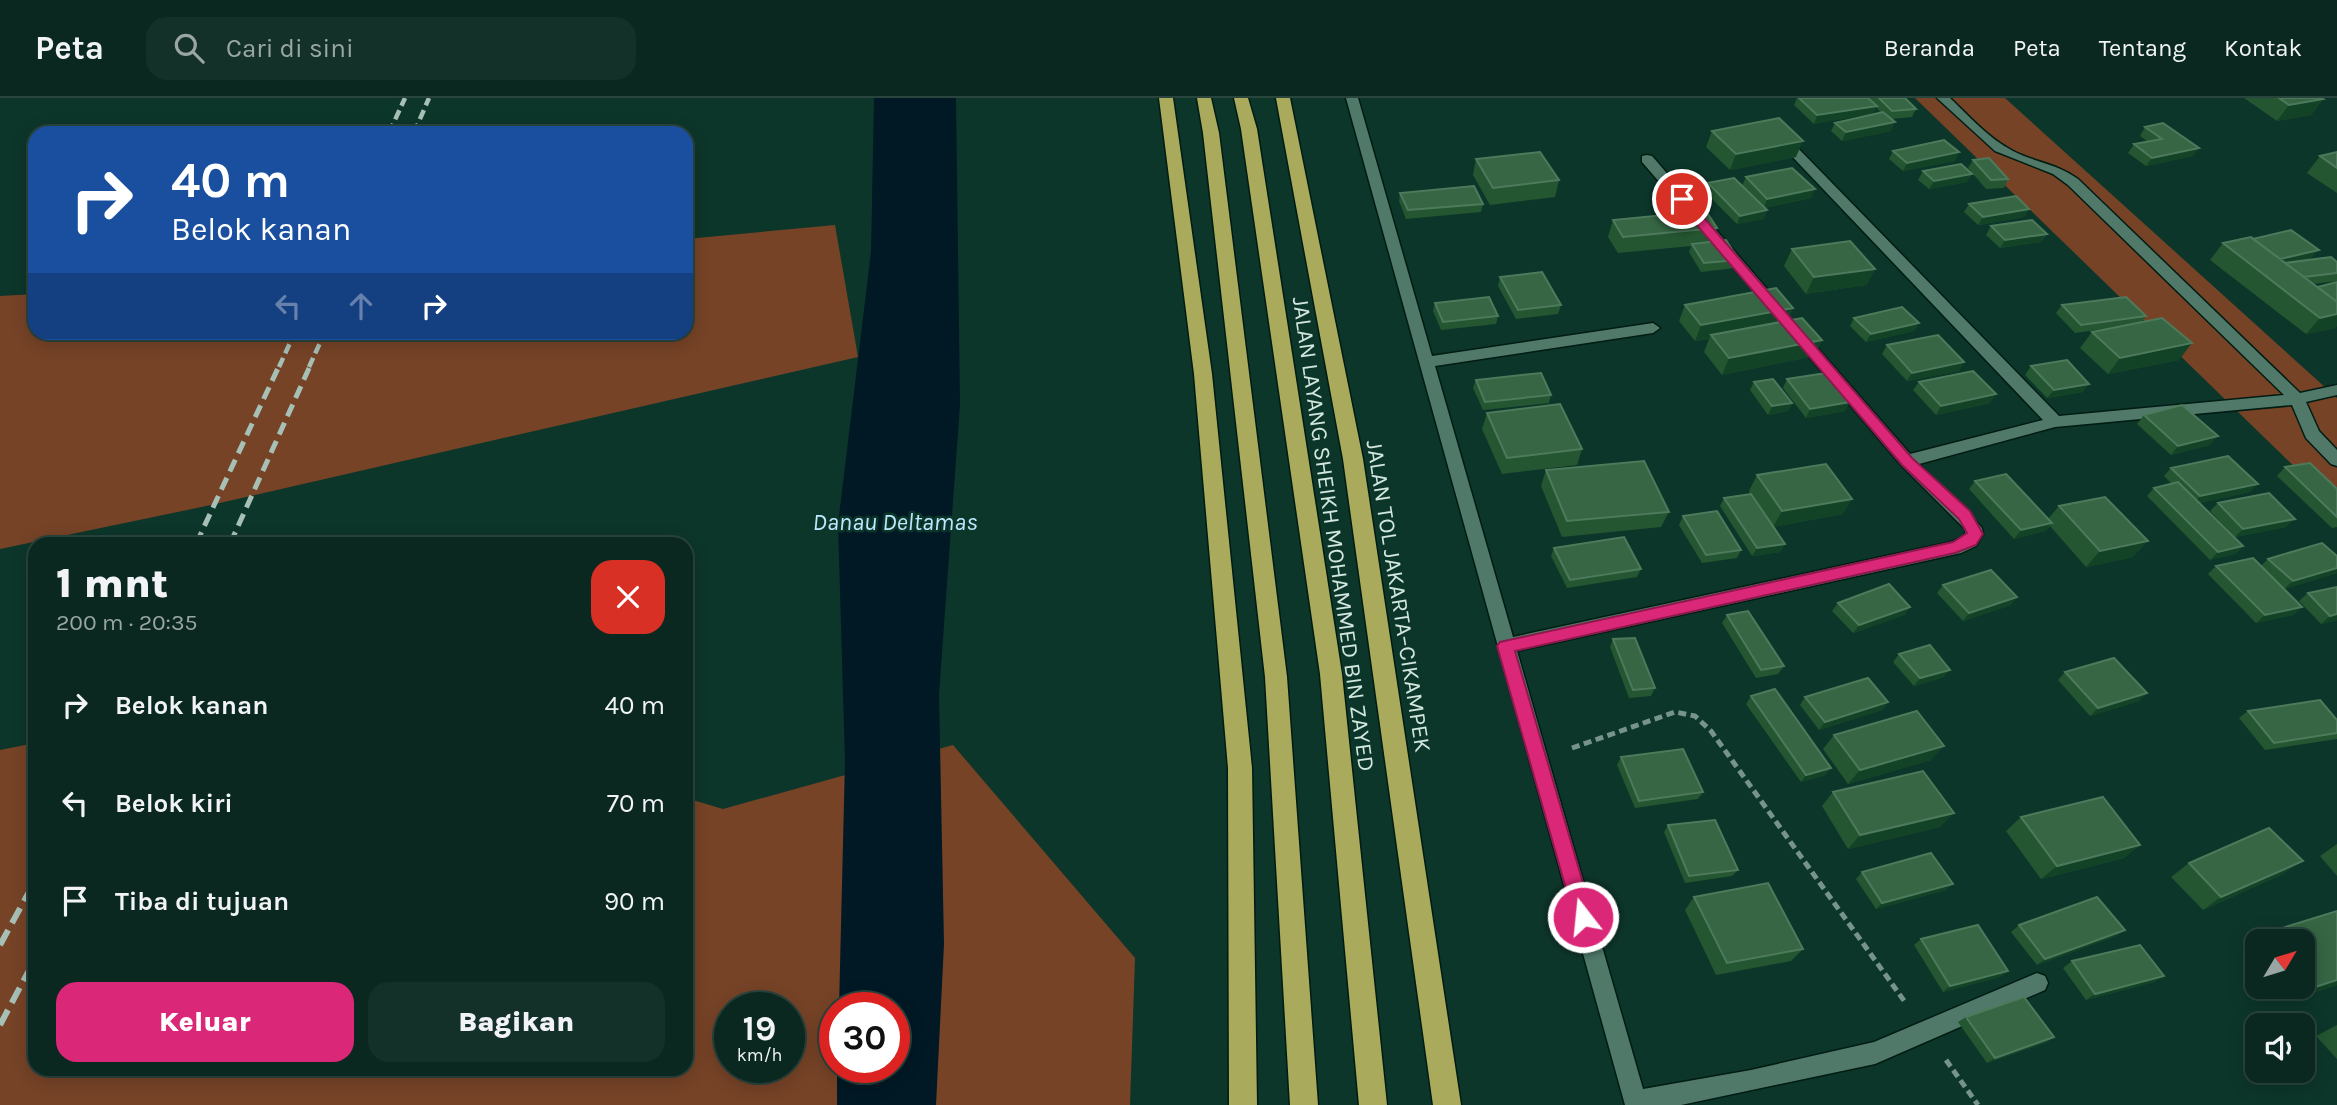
<!DOCTYPE html>
<html lang="id">
<meta charset="utf-8">
<style>
:root{--surface:#0a2820;--page:#133029;--text:#f1f3f6;--muted:#99a6a5;--line:#2a443e;--accent:#db2777}
body{margin:0;font-family:Karla,sans-serif;background:var(--page);color:var(--text);height:100vh;display:flex;flex-direction:column;font-size:26px;white-space:nowrap}
*{box-sizing:border-box;margin:0}
p{font-size:23px;color:var(--muted)}
.icon{flex:none;width:38px;height:38px;fill:none;stroke:currentColor;stroke-width:2;stroke-linecap:round;stroke-linejoin:round}
.map{position:relative;flex:1;overflow:hidden}
.drawer{position:absolute;left:28px;top:439px;width:665px;height:539px;display:flex;flex-direction:column;background:var(--surface);border-radius:21px;box-shadow:0 4px 18px #0003,0 0 0 2px var(--line)}
.drawer>*{flex:none}
.top-card{position:absolute;left:28px;top:28px;width:665px;height:214px;border-radius:21px;box-shadow:0 4px 18px #0003,0 0 0 2px var(--line);background:#1a4fa0;color:#fff;overflow:hidden}
.needle{width:46px;rotate:52deg}
.tools{position:absolute;left:2245px;top:831px;display:grid;gap:14px}
.tools a{display:grid;place-items:center;width:70px;height:70px;border-radius:14px;background:var(--surface);box-shadow:0 4px 18px #0003,0 0 0 2px var(--line);font-size:35px}
.speed{position:absolute;left:714px;top:894px;display:flex;gap:14px;font-size:35px;font-weight:700;text-align:center}
.speed>*{display:grid;place-content:center;width:91px;height:91px;border-radius:50%;background:var(--surface);box-shadow:0 4px 18px #0003,0 0 0 2px var(--line);line-height:1}
.speed small{font-size:18px;font-weight:400}
.speed .limit{border:10px solid #d22;background:#fff;color:#111}
.pin{position:absolute;display:grid;place-items:center;width:60px;height:60px;color:#fff;margin:-30px;border:4px solid #fff;border-radius:50%;box-shadow:0 2px 7px #0007}
.me{position:absolute;width:77px;margin:-38px;rotate:344deg;stroke-linejoin:round;filter:drop-shadow(0 0 5px #0008)}
.turn{display:flex;align-items:center;gap:24px;height:147px;padding:0 28px;font-size:32px}
.turn .icon{width:91px;height:91px;stroke-width:2.5}
.turn b{display:block;font-size:49px;line-height:60px}
.lanes{display:flex;align-items:center;height:66px;padding:0 28px;background:#0003;justify-content:center;gap:35px;direction:ltr}
.lanes .off{opacity:.35}
.round{display:grid;place-items:center;flex:none;width:74px;height:74px;border-radius:21px;background:var(--page)}
.summary{display:flex;align-items:center;justify-content:space-between;height:119px;padding:0 28px}
h1{font-size:42px;font-weight:800;line-height:52px}
.cta{display:flex;gap:14px;margin-top:auto;padding:14px 28px}
.cta a{flex:1;height:80px;border-radius:21px;background:var(--accent);color:#fff;font-size:28px;font-weight:800;line-height:80px;text-align:center}
.cta a+a{background:var(--page);color:var(--text)}
ul{padding:0;list-style:none}
li{display:flex;align-items:center;gap:21px;height:98px;padding:0 28px}
li div{flex:1}
li b{display:block;font-size:26px}
li em{font-style:normal}
header{display:flex;align-items:center;gap:42px;box-sizing:border-box;height:98px;padding:0 35px;background:var(--surface);border-bottom:2px solid var(--line)}
header strong{font-size:33px}
nav{display:flex;gap:38px;margin-inline-start:auto;font-size:24px}
.search{width:490px;height:63px;background:var(--page);display:flex;align-items:center;gap:18px;box-sizing:border-box;padding:0 24px;border-radius:21px;color:var(--muted);font-size:26px}
.map>svg:first-child{display:block}
.green{fill:#764327;fill-rule:evenodd}
.water{fill:#001925}
.lines{fill:none;stroke-linecap:round;stroke-linejoin:round}
.minor-casing{stroke:#001c13;stroke-width:3}
.highway-casing{stroke:#001c13;stroke-width:3}
.path{stroke:#76948a;stroke-width:5;stroke-dasharray:8 4.5;stroke-linecap:butt}
.minor{fill:#50796a;fill-rule:evenodd}
.highway{fill:#aaaa5c;fill-rule:evenodd}
.rail-far2{stroke:#a7c0b6;stroke-width:4.5;stroke-dasharray:10 5;stroke-linecap:butt}
.rail-far1{stroke:#a7c0b6;stroke-width:5;stroke-dasharray:13 7;stroke-linecap:butt}
.rail{stroke:#a7c0b6;stroke-width:6;stroke-dasharray:17 8;stroke-linecap:butt}
.wall{fill:#235631}
.shaded-wall{fill:#124326}
.building{fill:#366644;stroke:#4e7a5c;stroke-width:2}
.route{fill:#db2777;stroke:#8e194d;stroke-width:2}
.labels{text-anchor:middle;stroke-width:5;stroke-linejoin:round;paint-order:stroke}
.street-label{font-size:23px;fill:#d2e7de;stroke:#0d362a}
.water-label{font-size:24px;font-style:italic;fill:#bce8fe;stroke:#0d362a}
</style>
<header>
<strong>Peta</strong>
<div class="search"><svg class="icon" aria-label="search" viewBox="0 0 24 24"><circle cx="10" cy="10" r="6"/><path d="M15 15l6 6"/></svg>Cari di sini</div>
<nav><a>Beranda</a><a>Peta</a><a>Tentang</a><a>Kontak</a></nav>
</header>
<div class="map">
<svg width="2337" height="1007" viewBox="0 0 2337 1007">
<rect width="100%" height="100%" fill="#0d362a"/>
<path class="green" d="M1915 0H2005L2337 300V410Z
M835 127 858 259 211 407 0 451V198L35 196V234H686V141Z
M35 645V971H686V700L723 711 953 647 1135 860 1130 1007H0V652ZM730 910H789V970H730ZM835 910H894V970H835Z"/>
<path class="water" d="M874 0H956L960 307 939 596 944 846 936 1007H837V970H894V910H839L845 663 838 426 871 154Z"/>
<g class="lines">
<g class="minor-casing">
<path id="minor" d="M1346 0H1358L1432 258 1653 225 1660 230 1653 235 1435 268 1513 539 1951 444 1964 438 1966 432 1901 367 1795 242V236H1805L1910 356 2043 322 1784 50V44H1792L2059 318 2284 297 2068 87 2053 76 1995 53 1937 0H1950C1970 19 1988 40 2013 53 2034 64 2058 66 2078 81L2300 295 2337 287V297L2306 304 2319 333 2337 352V368L2331 366 2306 340 2292 307 2055 329 1919 366 1982 430 1983 436 1976 448 1961 455 1517 553 1643 991 1751 972 1874 944 2037 875 2045 878 2048 885 2045 892 1875 966 1681 1007H1625Z
M1647 57 1652 58 1780 206V212H1770L1642 64V58Z"/>
</g>
<g class="highway-casing">
<path id="highway" d="M1159 0H1173L1212 276 1252 670 1257 1007H1229L1228 670 1194 276Z
M1197 0H1211L1219 35 1287 579 1318 1007H1290L1265 579 1203 35Z
M1234 0H1248L1257 31 1342 576 1387 1007H1359L1320 576 1241 31Z
M1276 0H1290L1363 361 1461 1007H1433L1343 361Z"/>
</g>
<path class="path" d="M1572 650 1675 614 1695 618 1711 633 1905 904
M1946 962 1978 1007"/>
<use href="#minor" class="minor"/>
<use href="#highway" class="highway"/>
<path class="rail-far2" d="M389 35 405 0
M414 35 429 0
M279 269 295 234
M309 269 325 234"/>
<path class="rail-far1" d="M196 446 279 268
M230 446 310 268"/>
<path class="rail" d="M0 847 35 783
M0 927 35 861"/>
</g>
<path class="wall" d="M1797 0H1905L1916 11 1912 19 1892 21 1891 33 1842 43 1831 33 1835 25 1881 15 1876 9 1814 26 1794 7Z
M2244 0H2321L2323 1 2311 17 2277 23Z
M2145 29 2193 58 2146 68 2128 55 2134 46 2148 44 2140 38Z
M1712 33 1796 59 1730 72 1706 49Z
M1893 53 1959 54 1955 63 1903 73 1889 61Z
M2337 54V95L2307 75 2320 58Z
M1476 61 1559 82 1555 99 1490 107 1473 77Z
M1973 62 2008 81 2004 90 1986 91 1968 70Z
M1923 73 1967 84 1929 91 1918 82Z
M1746 79 1811 100 1764 110 1767 112 1763 121 1737 126 1705 94 1708 85 1742 88Z
M1400 95 1483 106 1481 114 1406 121 1399 103Z
M1969 106 2029 111 2024 119 1978 127 1964 114Z
M1613 122 1717 130 1712 144 1739 162 1735 170 1701 174 1689 154 1691 148 1618 155 1608 139Z
M1991 128 2047 136 2041 144 2000 150 1986 137Z
M2253 141 2311 160 2301 163 2337 164V183L2313 186 2318 189 2337 184V227L2335 230 2306 236 2210 162 2223 145Z
M1792 151 1875 171 1866 187 1806 196 1784 168Z
M1500 179 1561 207 1558 216 1516 221 1498 188Z
M1435 205 1498 218 1496 226 1441 232 1433 213Z
M1685 207 1793 210 1787 223 1822 242 1814 258 1722 277 1704 254 1709 241 1695 243 1679 223Z
M2062 207 2146 218 2142 224 2179 262 2108 276 2080 250 2092 234 2104 231 2075 235 2056 215Z
M1854 220 1919 225 1914 233 1866 244 1850 228Z
M1887 247 1964 264 1959 273 1907 283 1882 256Z
M2031 268 2083 294 2047 300 2025 277Z
M1787 281 1845 313 1806 320 1783 290Z
M1476 282 1551 297 1549 305 1483 312 1473 290Z
M1754 284 1792 305 1788 313 1768 317 1750 292Z
M1919 284 1990 305 1936 317 1913 292Z
M1487 315 1582 351 1577 367 1502 376 1482 331Z
M2144 317 2210 347 2171 357 2137 326Z
M2285 369 2337 391V429L2332 430 2277 378Z
M2171 370 2250 394 2199 405 2243 448 2235 456 2210 462 2147 398 2154 390 2172 386 2164 378Z
M1546 372 1669 414 1661 429 1562 439 1541 388Z
M1757 377 1843 416 1773 429 1785 446 1780 454 1752 458 1720 408 1724 400 1750 396 1749 393Z
M1975 383 2048 421 2059 408 2133 459 2086 469 2050 428 2045 433 2014 441 1969 391Z
M2218 405 2286 429 2235 439 2210 413Z
M1683 418 1741 452 1737 460 1702 465 1679 427Z
M1554 450 1641 471 1637 479 1567 490 1551 458Z
M2337 458V475L2284 491 2302 509 2293 517 2256 525 2208 476 2216 468H2261L2268 461Z
M1943 487 2011 507 1963 523 1937 495Z
M2308 495 2337 522 2321 526 2299 503Z
M1838 505 1910 509 1904 517 1853 535 1832 513Z
M1727 517 1784 568 1778 576 1756 580 1722 525Z
M1613 541 1655 590 1651 598 1629 600 1610 549Z
M1899 556 1944 579 1914 588 1893 564Z
M2065 574 2139 603 2090 618 2058 582Z
M1751 598 1831 670 1825 677 1801 684 1746 606Z
M1805 599 1888 604 1882 612 1819 632 1800 607Z
M2248 613 2337 622V641L2265 652 2239 620Z
M1834 637 1931 662 1848 686 1823 651Z
M1621 659 1703 694 1698 701 1635 710 1617 667Z
M1833 694 1940 729 1848 751 1822 708Z
M2021 719 2140 747 2124 760 2041 781 2006 733Z
M1668 727 1738 772 1732 778 1685 785 1664 734Z
M2337 746V778L2320 758Z
M2189 765 2283 776 2203 812 2171 779Z
M1862 774 1946 792 1876 811 1856 781Z
M1694 799 1803 851 1791 863 1716 877 1685 812Z
M2337 813V887L2291 902 2281 889H2303V844H2258V861L2246 847 2266 835Z
M2019 827 2125 832 2116 838 2037 867 2011 834Z
M1921 841 2008 873 2000 879 1943 894 1914 847Z
M2072 863 2154 884 2086 902 2063 870Z
M1966 919 2054 939 2045 945 1987 965 1958 924Z
M2337 927V961L2316 938Z"/>
<path class="shaded-wall" d="M2323 1 2311 17 2277 23 2289 7Z
M1877 8 1873 16 1814 26 1817 17Z
M1895 24 1891 33 1842 43 1846 34Z
M1803 43 1796 59 1730 72 1736 56Z
M2199 50 2193 58 2146 68 2152 60Z
M1959 54 1955 63 1903 73 1907 65Z
M1972 76 1967 84 1929 91 1934 83Z
M1815 91 1811 100 1764 110 1767 101Z
M2029 111 2024 119 1978 127 1983 119Z
M1767 112 1763 121 1737 126 1740 118Z
M2047 136 2041 144 2000 150 2005 142Z
M2319 152 2311 160 2287 166 2277 162Z
M1875 171 1866 187 1806 196 1814 179Z
M1793 210 1786 226 1711 237 1709 241 1695 243 1701 227Z
M2337 216V227L2335 230 2306 236 2320 220Z
M1919 225 1914 233 1866 244 1871 236Z
M1822 242 1814 258 1722 277 1729 260Z
M2192 245 2179 262 2108 276 2120 260Z
M1964 264 1959 273 1907 283 1912 275Z
M2089 286 2083 294 2047 300 2054 292Z
M1996 296 1990 305 1936 317 1941 308Z
M1850 304 1845 313 1806 320 1810 311Z
M1792 305 1788 313 1768 317 1772 308Z
M2218 338 2210 347 2171 357 2178 348Z
M2258 386 2250 394 2193 407 2200 398Z
M1852 401 1843 416 1773 429 1782 413Z
M2295 421 2286 429 2235 439 2243 431Z
M2052 425 2045 433 2014 441 2021 432Z
M2148 443 2133 459 2086 469 2100 453Z
M1785 446 1780 454 1752 458 1757 450Z
M2243 448 2235 456 2210 462 2218 454Z
M2337 470V475L2284 491 2293 483Z
M2017 499 2011 507 1963 523 1969 515Z
M1910 509 1904 517 1853 535 1859 527Z
M2302 509 2293 517 2256 525 2265 517Z
M2337 516V522L2321 526 2330 518Z
M1950 572 1944 579 1914 588 1920 580Z
M2147 595 2139 603 2090 618 2098 610Z
M1888 604 1882 612 1819 632 1825 624Z
M1944 648 1931 662 1848 686 1860 672Z
M1831 670 1825 677 1801 684 1806 677Z
M1954 715 1940 729 1848 751 1860 737Z
M2140 747 2124 760 2041 781 2057 768Z
M2303 763 2283 776 2203 812 2221 799Z
M1953 786 1946 792 1876 811 1882 805Z
M2125 832 2116 838 2037 867 2045 861Z
M2008 873 2000 879 1943 894 1950 888Z
M2164 878 2154 884 2086 902 2095 896Z
M2337 882V887L2291 902 2312 890Z
M2054 939 2045 945 1987 965 1995 960Z"/>
<path class="building" d="M1799 0H1868L1877 8 1817 17Z
M1879 0H1905L1916 11 1892 13Z
M2279 0H2321L2323 1 2289 7Z
M1883 14 1895 24 1846 34 1835 25Z
M1779 20 1803 43 1736 56 1712 33Z
M2163 25 2199 50 2152 60 2134 46 2162 41 2145 29Z
M1944 42 1959 54 1907 65 1893 53Z
M1540 54 1559 82 1493 90 1476 61Z
M2337 54V70L2320 58Z
M1989 60 2008 81 1991 82 1973 62Z
M1961 66 1972 76 1934 83 1923 73Z
M1792 70 1815 91 1767 101 1746 79Z
M1734 80 1767 112 1740 118 1708 85Z
M1474 88 1483 106 1408 112 1400 95Z
M2016 98 2029 111 1983 119 1969 106Z
M1706 113 1717 130 1623 139 1613 122Z
M2032 122 2047 136 2005 142 1991 128Z
M2291 132 2319 152 2280 161 2253 141Z
M2251 139 2337 204V216L2320 220 2223 145Z
M1726 142 1739 162 1704 165 1692 146Z
M1850 143 1875 171 1814 179 1792 151Z
M2331 159 2337 164V175L2304 179 2285 165Z
M1542 174 1561 207 1518 212 1500 179Z
M2337 184V204L2318 189Z
M1776 190 1793 210 1701 227 1685 207Z
M1489 199 1498 218 1443 224 1435 205Z
M2126 199 2146 218 2081 227 2062 207Z
M1902 209 1919 225 1871 236 1854 220Z
M1802 220 1822 242 1729 260 1711 237Z
M2162 220 2192 245 2120 260 2092 234Z
M1938 237 1964 264 1912 275 1887 247Z
M2067 262 2089 286 2054 292 2031 268Z
M1973 273 1996 296 1941 308 1919 284Z
M1541 275 1551 297 1485 304 1476 282Z
M1826 275 1850 304 1810 311 1787 281Z
M1773 281 1792 305 1772 308 1754 284Z
M1560 306 1582 351 1507 360 1487 315Z
M2182 307 2218 338 2178 348 2144 317Z
M2228 358 2258 386 2200 398 2171 370Z
M1644 363 1669 414 1567 423 1546 372Z
M2310 365 2337 391V419L2285 369Z
M1826 366 1852 401 1782 413 1757 377Z
M2006 376 2052 425 2021 432 1975 383Z
M2178 384 2243 448 2218 454 2154 390Z
M2269 395 2295 421 2243 431 2218 405Z
M1751 396 1785 446 1757 450 1724 400Z
M2105 399 2148 443 2100 453 2059 408Z
M1717 413 1741 452 1706 457 1683 418Z
M1624 439 1641 471 1570 482 1554 450Z
M2322 445 2337 458V470L2293 483 2268 461Z
M2253 460 2302 509 2265 517 2216 468Z
M1991 472 2017 499 1969 515 1943 487Z
M1889 486 1910 509 1859 527 1838 505Z
M2337 489V516L2330 518 2308 495Z
M1748 513 1784 568 1761 572 1727 517Z
M1635 540 1655 590 1633 592 1613 541Z
M1930 547 1950 572 1920 580 1899 556Z
M2114 560 2147 595 2098 610 2065 574Z
M1868 580 1888 604 1825 624 1805 599Z
M1775 591 1831 670 1806 677 1751 598Z
M2320 602 2337 622V635L2274 645 2248 613Z
M1917 613 1944 648 1860 672 1834 637Z
M1683 651 1703 694 1639 703 1621 659Z
M1923 673 1954 715 1860 737 1833 694Z
M2103 699 2140 747 2057 768 2021 719Z
M1715 722 1738 772 1689 778 1668 727Z
M2269 730 2303 763 2221 799 2189 765Z
M1931 755 1953 786 1882 805 1862 774Z
M1768 785 1803 851 1727 865 1694 799Z
M2097 799 2125 832 2045 861 2019 827Z
M2337 813V882L2312 890 2303 879V844H2273L2266 835Z
M1978 827 2008 873 1950 888 1921 841Z
M2140 847 2164 878 2095 896 2072 863Z
M2024 899 2054 939 1995 960 1966 919Z"/>
<path class="route" d="M1677 99H1686L1912 360 1970 413 1983 436 1976 447 1955 455 1515 553 1593 819 1590 826 1583 828 1577 826 1574 819 1497 548 1500 544 1953 444 1967 435 1959 421 1902 367 1677 104Z"/>
<g class="labels">
<g class="street-label">
<text transform="translate(1334 436) rotate(82)" y="8">JALAN LAYANG SHEIKH MOHAMMED BIN ZAYED</text>
<text transform="translate(1399 498) rotate(81)" y="8">JALAN TOL JAKARTA–CIKAMPEK</text>
</g>
<g class="water-label">
<text x="895" y="432">Danau Deltamas</text>
</g>
</g>
</svg>
<div class="tools">
<a><svg class="needle" viewBox="-14 -14 28 28"><path d="M0-13l5 13h-10z" fill="#e53935"/><path d="M0 13l5-13h-10z" fill="#99a6a5"/></svg></a>
<a><svg class="icon" aria-label="sound" viewBox="0 0 24 24"><path d="M4 9h4l5-4v14l-5-4H4zM17 9q2 3 0 6"/></svg></a>
</div>
<div class="speed"><div>19<small>km/h</small></div><div class="limit">30</div></div>
<div class="pin" style="left:1682px;top:101px;background:#d93025"><svg class="icon" aria-label="arrive" viewBox="0 0 24 24"><path d="M6 21V4h12l-3 4 3 4H6"/></svg></div>
<svg class="me" style="left:1583px;top:819px" viewBox="-20 -20 40 40"><circle r="17" fill="#db2777" stroke="#fff" stroke-width="3"/><path d="M0-11L8 9 0 5-8 9z" fill="#fff"/></svg>
<div class="top-card">
<div class="turn"><svg class="icon" aria-label="right" viewBox="0 0 24 24"><path d="M7 20v-9h11M14 6l5 5-5 5"/></svg><div><b>40 m</b>Belok kanan</div></div>
<div class="lanes"><svg class="icon off" aria-label="left" viewBox="0 0 24 24"><path d="M17 20v-9H6M10 6l-5 5 5 5"/></svg><svg class="icon off" aria-label="ahead" viewBox="0 0 24 24"><path d="M12 20V5M6 11l6-6 6 6"/></svg><svg class="icon" aria-label="right" viewBox="0 0 24 24"><path d="M7 20v-9h11M14 6l5 5-5 5"/></svg></div>
</div>
<section class="drawer">
<div class="summary"><div><h1>1 mnt</h1><p>200 m · 20:35</p></div><a class="round" style="background:#d93025;color:#fff"><svg class="icon" aria-label="close" viewBox="0 0 24 24"><path d="M6 6l12 12M18 6L6 18"/></svg></a></div>
<ul>
<li><svg class="icon" aria-label="right" viewBox="0 0 24 24"><path d="M7 20v-9h11M14 6l5 5-5 5"/></svg><div><b>Belok kanan</b></div><em>40 m</em></li>
<li><svg class="icon" aria-label="left" viewBox="0 0 24 24"><path d="M17 20v-9H6M10 6l-5 5 5 5"/></svg><div><b>Belok kiri</b></div><em>70 m</em></li>
<li><svg class="icon" aria-label="arrive" viewBox="0 0 24 24"><path d="M6 21V4h12l-3 4 3 4H6"/></svg><div><b>Tiba di tujuan</b></div><em>90 m</em></li>
</ul>
<div class="cta"><a>Keluar</a><a>Bagikan</a></div>
</section>
</div>
